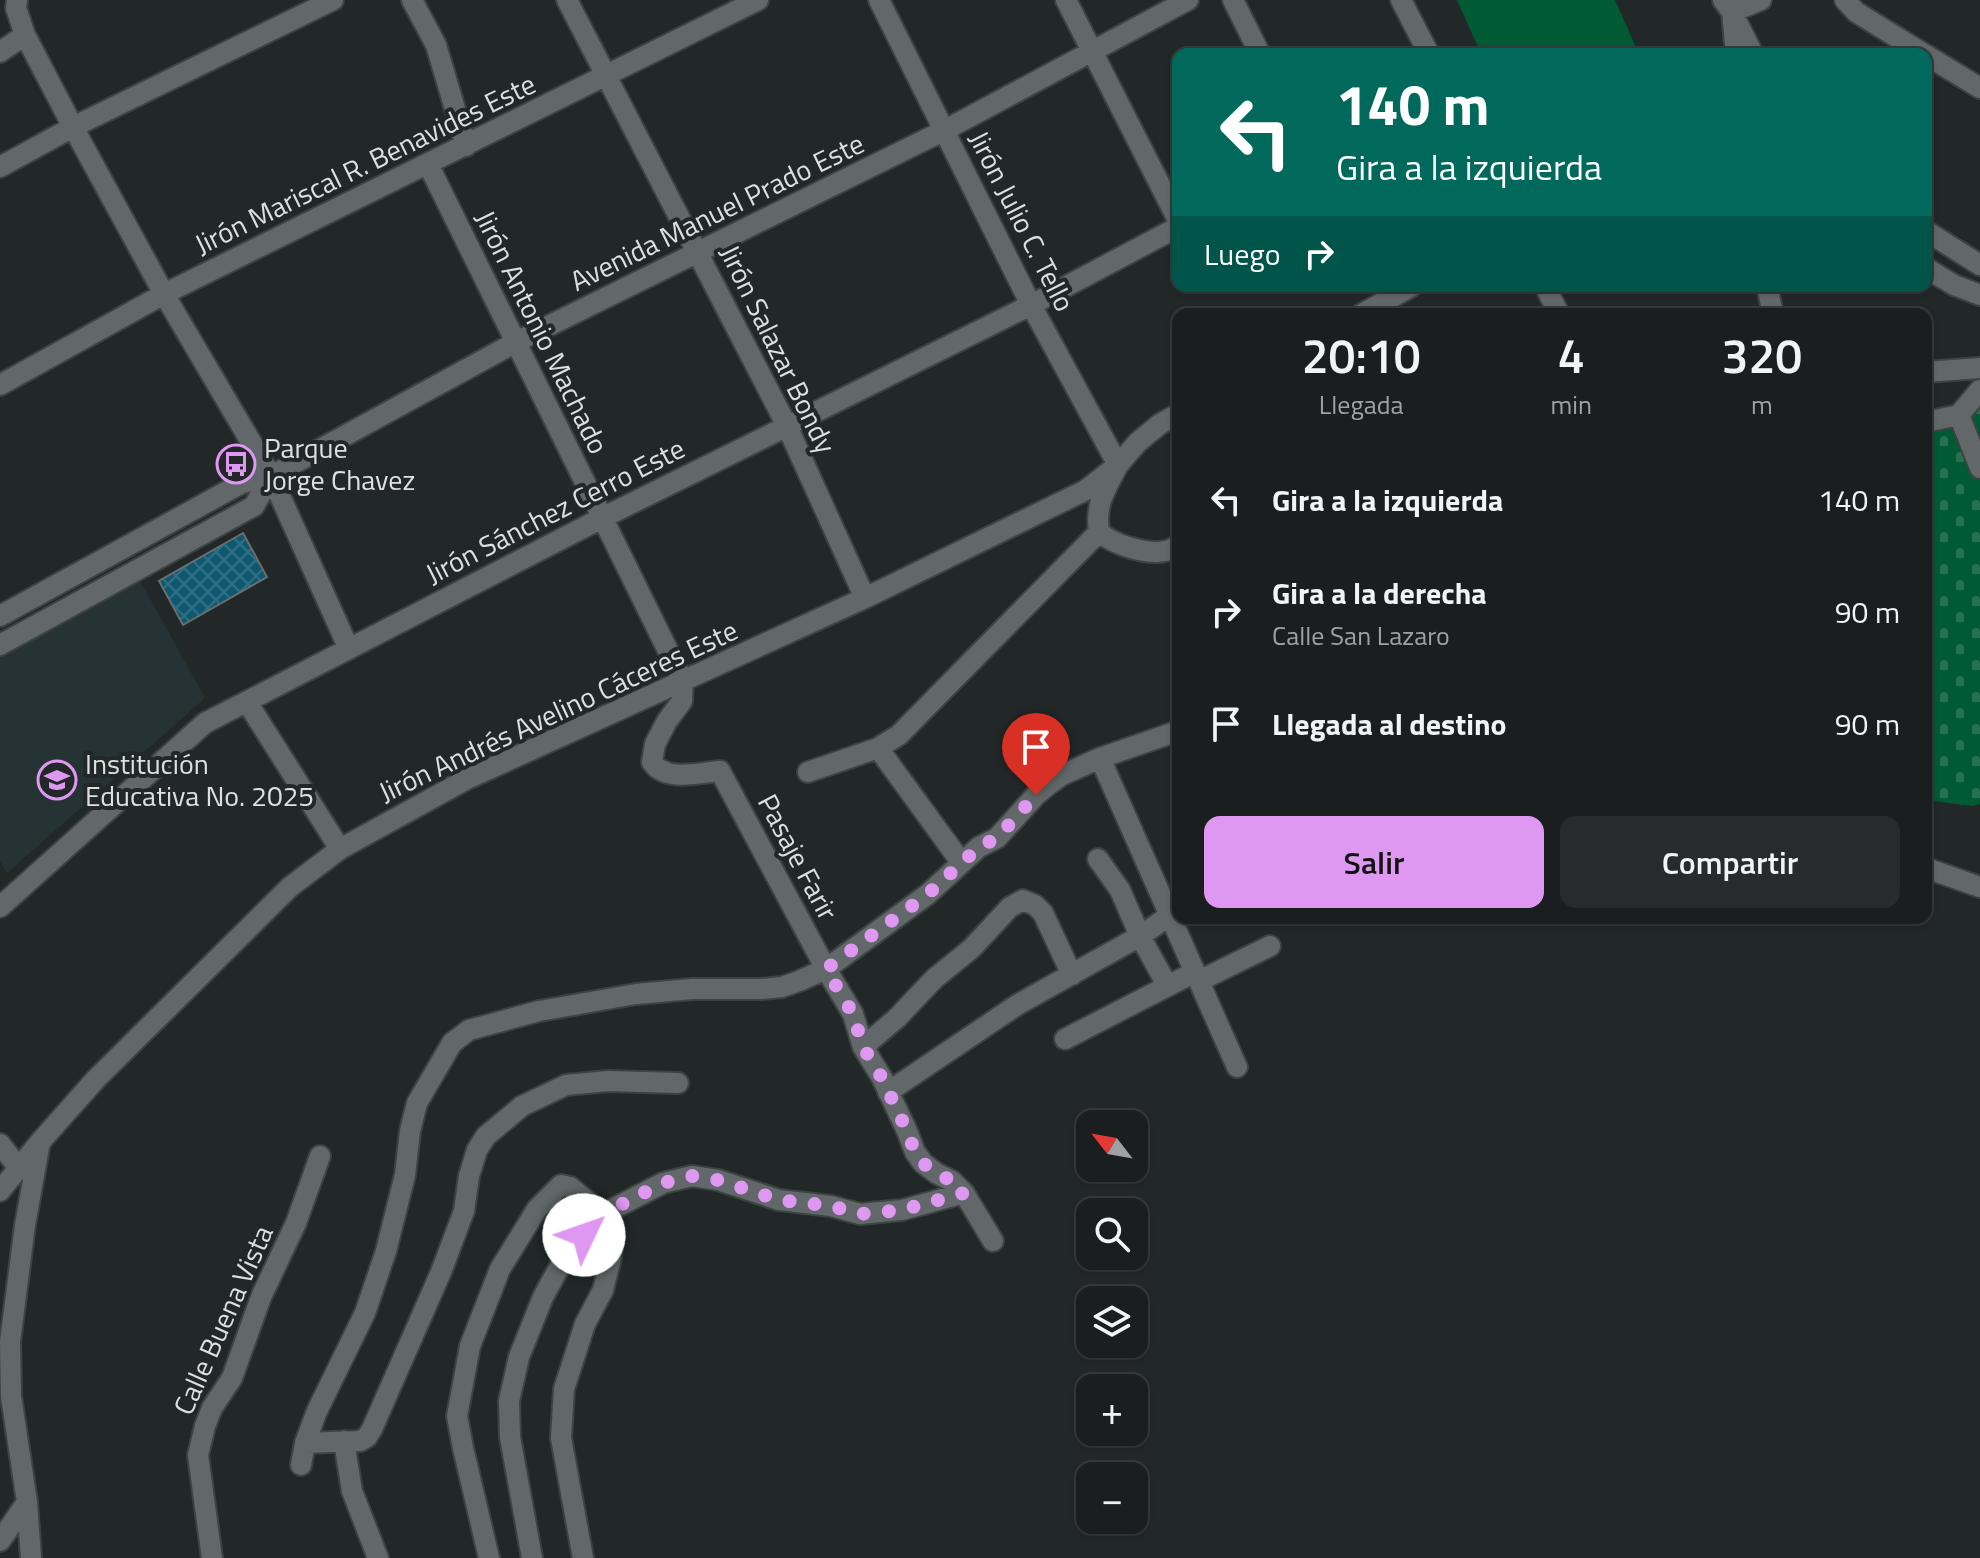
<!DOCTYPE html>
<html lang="es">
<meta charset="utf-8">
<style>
:root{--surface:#1a1e1e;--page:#272b2b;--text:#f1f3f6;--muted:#9fa2a4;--line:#383c3c;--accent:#de98f2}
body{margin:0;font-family:"Titillium Web",sans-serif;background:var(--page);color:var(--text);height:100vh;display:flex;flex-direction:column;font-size:30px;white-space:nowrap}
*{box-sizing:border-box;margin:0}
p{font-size:26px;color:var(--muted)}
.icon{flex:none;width:44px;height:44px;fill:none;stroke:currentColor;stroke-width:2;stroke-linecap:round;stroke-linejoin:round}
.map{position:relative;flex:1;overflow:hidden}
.side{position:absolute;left:1172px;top:308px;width:760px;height:616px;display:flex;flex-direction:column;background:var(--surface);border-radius:16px;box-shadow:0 2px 6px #0004,0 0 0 2px var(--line)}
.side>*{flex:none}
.hud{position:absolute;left:1172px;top:48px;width:760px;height:244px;border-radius:16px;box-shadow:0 2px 6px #0004,0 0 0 2px var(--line);background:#00695c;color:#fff;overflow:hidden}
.needle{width:52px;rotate:301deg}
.fabs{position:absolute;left:1076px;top:1110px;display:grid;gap:16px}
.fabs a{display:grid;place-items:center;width:72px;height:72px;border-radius:16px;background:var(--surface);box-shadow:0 2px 6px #0004,0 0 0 2px var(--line);font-size:40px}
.pin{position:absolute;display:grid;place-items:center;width:68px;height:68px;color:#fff;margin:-82px -34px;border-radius:50% 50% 50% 0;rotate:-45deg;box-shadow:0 0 8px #0007}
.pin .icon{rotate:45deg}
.me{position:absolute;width:88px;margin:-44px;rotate:48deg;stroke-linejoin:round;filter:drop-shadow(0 0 6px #0008)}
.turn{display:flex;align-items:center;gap:28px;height:168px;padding:0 32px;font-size:36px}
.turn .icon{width:104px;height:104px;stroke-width:2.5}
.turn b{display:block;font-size:56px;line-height:68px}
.then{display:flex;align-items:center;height:76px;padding:0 32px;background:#0003;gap:16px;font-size:30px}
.eta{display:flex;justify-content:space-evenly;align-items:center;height:136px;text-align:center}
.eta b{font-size:48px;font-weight:600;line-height:56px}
.action{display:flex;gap:16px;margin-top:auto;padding:16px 32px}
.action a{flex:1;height:92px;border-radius:16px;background:var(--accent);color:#111;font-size:32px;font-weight:600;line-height:92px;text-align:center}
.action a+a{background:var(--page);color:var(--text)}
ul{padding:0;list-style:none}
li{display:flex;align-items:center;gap:24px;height:112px;padding:0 32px}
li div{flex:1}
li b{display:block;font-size:30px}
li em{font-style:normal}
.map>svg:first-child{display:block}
.built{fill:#263335}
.grass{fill:#005a34}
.cemetery{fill:url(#cemetery-stones)}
.building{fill:url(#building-cross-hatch);stroke:#686e71;stroke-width:2}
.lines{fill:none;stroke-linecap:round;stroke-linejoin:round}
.minor-casing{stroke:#3d4243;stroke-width:24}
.minor{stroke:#626869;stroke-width:20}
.route{stroke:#de98f2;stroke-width:14;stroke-dasharray:0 25.2}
.labels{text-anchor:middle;stroke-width:8;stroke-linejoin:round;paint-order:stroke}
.street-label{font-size:28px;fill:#dce0e1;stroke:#222828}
.poi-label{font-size:28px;fill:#dce0e1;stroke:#222828;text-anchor:start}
</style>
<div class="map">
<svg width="1980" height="1558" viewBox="0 0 1980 1558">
<defs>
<pattern id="cemetery-stones" width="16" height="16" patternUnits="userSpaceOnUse" patternTransform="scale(2)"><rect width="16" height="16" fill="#005a34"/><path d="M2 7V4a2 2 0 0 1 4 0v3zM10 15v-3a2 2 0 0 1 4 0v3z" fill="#257151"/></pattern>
<pattern id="building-cross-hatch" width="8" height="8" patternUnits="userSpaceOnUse" patternTransform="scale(2)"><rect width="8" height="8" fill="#0f5870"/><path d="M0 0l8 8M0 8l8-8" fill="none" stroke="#317084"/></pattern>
</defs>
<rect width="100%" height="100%" fill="#222828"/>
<path class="built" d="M139 579 205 698 7 873 0 861V656Z"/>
<path class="grass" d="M1457 0H1615L1639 54H1481Z"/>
<path class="cemetery" d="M1980 397V804L1972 806 1926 800V424Z"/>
<path class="building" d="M243 533 267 577 183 625 159 581Z"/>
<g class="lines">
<g class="minor-casing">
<path id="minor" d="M17 0 16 8 25 35 73 127 164 294 271 476 349 649
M412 0 436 45 466 146
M567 0 787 426 865 598
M879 0 1031 305 1118 465C1105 491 1095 503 1099 532 1114 545 1146 555 1166 551 1168 551 1177 546 1178 546
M1066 0 1178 220
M1233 0 1260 54
M1401 0 1429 54
M1723 0 1732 12 1736 54
M1845 0 1856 12 1924 54
M0 52 25 35
M1753 54 1732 12 1761 0
M1926 55 1980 88
M428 164 683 681 682 701 667 721 655 744 652 762C665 782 699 773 720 771L826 969 853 1014 863 1047 882 1078 907 1131 915 1152 923 1163 936 1173 952 1181 964 1193 993 1241
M0 167 73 127 333 0
M1926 231 1980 265
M1926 268 1954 285 1980 295
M1545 286 1559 314
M1767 286 1773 314
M1362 314 1412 286
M1926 372 1980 368
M0 385 164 294 758 0
M1959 415 1980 468
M1926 422 1959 415 1980 390
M0 616 242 483 271 476 516 342 945 130 1188 0
M0 645 254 506 271 476
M247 702 340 849
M878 748 961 862
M1100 758 1237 1067
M808 772 878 748 899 735 1099 532
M1098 859 1120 890 1140 936 1167 985
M1926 868 1980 887
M0 907 205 723 602 518 1031 305 1178 227
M1199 981 1270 946
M1065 1039 1195 972
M863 1047 897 1018 934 979 972 948 1010 907 1023 900 1035 905 1043 913 1072 975
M888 1092 1017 1005 1140 936 1169 916
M0 1144 18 1167
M0 1191 40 1142 96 1079 290 887 340 849 467 779 865 598 1086 490 1118 465 1138 442 1160 424 1178 414
M344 1441 352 1491 378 1558
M305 1443 360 1441 367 1437 372 1429 441 1272 464 1211 469 1176 477 1150 486 1136 522 1106 566 1085 608 1081 678 1083
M301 1465 305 1443 317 1411 365 1313 386 1251 405 1175 410 1131 417 1103 452 1043 469 1030 539 1011 636 994 692 989H762L782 987 799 981 826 969 928 894 979 847 997 838 1036 795 1048 785 1062 775 1100 758 1178 731
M0 1541 27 1502
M31 1558 27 1502 11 1396 10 1342 25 1225 40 1142
M212 1558 198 1455 205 1426 212 1408 232 1378 261 1297 296 1223 320 1156
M489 1558 463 1448 457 1416 470 1346 500 1269 537 1209 561 1185 570 1187 603 1214 612 1239 611 1258 603 1290 585 1324 564 1389 561 1438 583 1558
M532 1558 510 1437 509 1401 519 1357 543 1297 566 1255 603 1214 663 1183 692 1176 718 1180 779 1200 831 1206 860 1214 902 1210 964 1193"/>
</g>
<use href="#minor" class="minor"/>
</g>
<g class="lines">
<path class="route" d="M584 1235 603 1214 663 1183 692 1176 718 1180 779 1200 831 1206 860 1214 902 1210 964 1193 952 1181 936 1173 923 1163 915 1152 907 1131 882 1078 863 1047 853 1014 826 969 928 894 979 847 997 838 1036 795"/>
</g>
<defs>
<g id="bus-ring" transform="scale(2)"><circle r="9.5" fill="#222828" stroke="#de98f2" stroke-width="1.5"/><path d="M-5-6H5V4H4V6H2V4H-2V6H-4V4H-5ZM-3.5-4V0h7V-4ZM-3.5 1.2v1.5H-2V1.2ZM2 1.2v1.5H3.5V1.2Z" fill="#de98f2"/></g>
<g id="school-ring" transform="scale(2)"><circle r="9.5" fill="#222828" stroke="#de98f2" stroke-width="1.5"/><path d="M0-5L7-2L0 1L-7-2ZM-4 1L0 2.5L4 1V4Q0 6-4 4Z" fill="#de98f2"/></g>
</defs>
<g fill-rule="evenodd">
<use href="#bus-ring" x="236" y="464"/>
<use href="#school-ring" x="57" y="780"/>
</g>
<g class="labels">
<g class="street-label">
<text transform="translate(365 164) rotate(-26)" y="10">Jirón Mariscal R. Benavides Este</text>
<text transform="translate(717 212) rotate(-26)" y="10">Avenida Manuel Prado Este</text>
<text transform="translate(1022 221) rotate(63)" y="10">Jirón Julio C. Tello</text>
<text transform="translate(542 332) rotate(64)" y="10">Jirón Antonio Machado</text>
<text transform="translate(778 349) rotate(64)" y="10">Jirón Salazar Bondy</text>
<text transform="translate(555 511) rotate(-27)" y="10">Jirón Sánchez Cerro Este</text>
<text transform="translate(558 711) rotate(-25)" y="10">Jirón Andrés Avelino Cáceres Este</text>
<text transform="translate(798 857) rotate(62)" y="10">Pasaje Farir</text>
<text transform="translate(223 1320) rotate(-66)" y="10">Calle Buena Vista</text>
</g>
<g class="poi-label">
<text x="264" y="458">Parque<tspan x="264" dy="32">Jorge Chavez</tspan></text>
<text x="85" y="774">Institución<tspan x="85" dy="32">Educativa No. 2025</tspan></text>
</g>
</g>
</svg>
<div class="fabs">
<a><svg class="needle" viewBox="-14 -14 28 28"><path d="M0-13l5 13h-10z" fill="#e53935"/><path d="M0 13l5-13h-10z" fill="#9fa2a4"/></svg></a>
<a><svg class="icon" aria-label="search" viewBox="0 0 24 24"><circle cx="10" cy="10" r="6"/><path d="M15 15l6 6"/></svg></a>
<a><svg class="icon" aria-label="layers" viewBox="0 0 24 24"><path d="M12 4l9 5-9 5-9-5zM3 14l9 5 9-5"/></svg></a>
<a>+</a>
<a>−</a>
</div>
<div class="pin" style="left:1036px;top:795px;background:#d93025"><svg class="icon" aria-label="arrive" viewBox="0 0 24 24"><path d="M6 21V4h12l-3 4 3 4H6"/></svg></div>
<svg class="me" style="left:584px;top:1235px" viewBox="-20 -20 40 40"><circle r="19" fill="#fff"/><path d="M0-13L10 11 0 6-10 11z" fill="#de98f2"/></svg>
<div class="hud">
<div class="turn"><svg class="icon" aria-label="left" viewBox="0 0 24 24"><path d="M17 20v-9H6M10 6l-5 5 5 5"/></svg><div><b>140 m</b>Gira a la izquierda</div></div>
<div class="then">Luego<svg class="icon" aria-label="right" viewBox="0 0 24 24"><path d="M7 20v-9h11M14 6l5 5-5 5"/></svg></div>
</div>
<section class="side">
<div class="eta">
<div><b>20:10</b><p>Llegada</p></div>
<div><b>4</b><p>min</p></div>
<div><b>320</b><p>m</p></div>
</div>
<ul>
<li><svg class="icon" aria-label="left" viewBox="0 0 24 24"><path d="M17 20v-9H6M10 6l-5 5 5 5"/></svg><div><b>Gira a la izquierda</b></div><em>140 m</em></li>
<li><svg class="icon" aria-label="right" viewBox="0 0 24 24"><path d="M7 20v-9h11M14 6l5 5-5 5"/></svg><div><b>Gira a la derecha</b><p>Calle San Lazaro</p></div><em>90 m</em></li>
<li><svg class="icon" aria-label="arrive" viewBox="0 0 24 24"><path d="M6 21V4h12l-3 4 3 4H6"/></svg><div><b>Llegada al destino</b></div><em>90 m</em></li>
</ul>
<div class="action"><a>Salir</a><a>Compartir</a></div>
</section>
</div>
